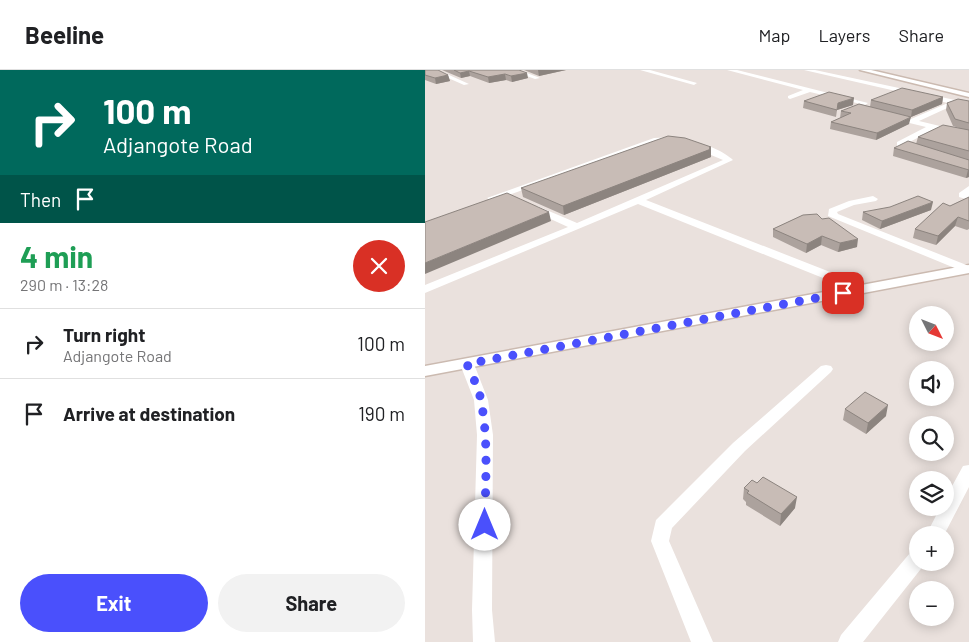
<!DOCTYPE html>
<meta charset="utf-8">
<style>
:root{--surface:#fff;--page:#f2f2f2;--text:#202124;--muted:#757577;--line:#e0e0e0;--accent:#4a50fc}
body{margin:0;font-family:Barlow,sans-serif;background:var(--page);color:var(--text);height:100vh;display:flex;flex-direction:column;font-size:19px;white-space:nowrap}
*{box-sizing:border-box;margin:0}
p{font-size:16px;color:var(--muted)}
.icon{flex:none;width:28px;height:28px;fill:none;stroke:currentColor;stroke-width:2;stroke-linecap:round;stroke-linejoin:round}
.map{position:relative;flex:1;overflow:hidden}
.side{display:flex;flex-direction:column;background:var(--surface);width:425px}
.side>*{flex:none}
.guide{background:#00695c;color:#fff;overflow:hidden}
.needle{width:32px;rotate:132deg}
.controls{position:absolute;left:484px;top:236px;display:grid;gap:10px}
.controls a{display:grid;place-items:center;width:45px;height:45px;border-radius:50%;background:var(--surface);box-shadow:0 2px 12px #0003;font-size:25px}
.pin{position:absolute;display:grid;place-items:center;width:42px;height:42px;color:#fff;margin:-21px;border-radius:10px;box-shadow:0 2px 8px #0006}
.me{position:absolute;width:55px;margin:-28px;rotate:0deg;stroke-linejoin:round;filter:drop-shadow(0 0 4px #0008)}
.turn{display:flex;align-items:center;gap:18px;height:105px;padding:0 20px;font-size:22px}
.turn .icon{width:65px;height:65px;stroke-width:2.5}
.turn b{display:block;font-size:35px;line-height:42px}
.then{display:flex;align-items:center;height:48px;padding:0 20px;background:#0003;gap:10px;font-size:19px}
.round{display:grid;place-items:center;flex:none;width:52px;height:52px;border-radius:26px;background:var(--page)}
.head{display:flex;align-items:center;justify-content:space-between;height:85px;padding:0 20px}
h1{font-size:30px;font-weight:700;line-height:38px;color:#1e9e55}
.action{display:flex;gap:10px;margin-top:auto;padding:10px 20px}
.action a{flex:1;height:58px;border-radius:30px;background:var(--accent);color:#fff;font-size:20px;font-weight:700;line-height:58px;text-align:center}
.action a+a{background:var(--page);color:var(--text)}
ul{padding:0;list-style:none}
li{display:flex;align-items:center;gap:15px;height:70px;padding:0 20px;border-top:1px solid var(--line)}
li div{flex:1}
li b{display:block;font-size:19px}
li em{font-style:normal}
header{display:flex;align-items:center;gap:30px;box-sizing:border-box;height:70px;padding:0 25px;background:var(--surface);border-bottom:1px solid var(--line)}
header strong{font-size:24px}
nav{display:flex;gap:28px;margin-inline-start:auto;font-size:18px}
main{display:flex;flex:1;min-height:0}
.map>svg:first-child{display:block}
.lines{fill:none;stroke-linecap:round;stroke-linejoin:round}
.secondary-casing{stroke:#cbbab0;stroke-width:3}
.street{fill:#fff;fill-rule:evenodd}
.secondary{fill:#fff;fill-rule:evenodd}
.wall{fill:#aca29d}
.shaded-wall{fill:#8c847f}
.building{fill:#c8bcb6;stroke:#8c847f}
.route{stroke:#4a50fc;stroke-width:9;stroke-dasharray:0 16.2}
</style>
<header>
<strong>Beeline</strong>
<nav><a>Map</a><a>Layers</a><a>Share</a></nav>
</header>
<main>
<section class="side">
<div class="guide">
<div class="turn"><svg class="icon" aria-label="right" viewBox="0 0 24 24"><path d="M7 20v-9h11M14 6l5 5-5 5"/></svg><div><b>100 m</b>Adjangote Road</div></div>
<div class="then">Then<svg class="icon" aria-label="arrive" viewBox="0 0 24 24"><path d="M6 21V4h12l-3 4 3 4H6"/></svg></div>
</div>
<div class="head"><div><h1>4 min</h1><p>290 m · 13:28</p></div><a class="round" style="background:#d93025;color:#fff"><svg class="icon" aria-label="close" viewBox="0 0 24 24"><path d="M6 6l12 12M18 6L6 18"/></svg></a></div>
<ul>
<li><svg class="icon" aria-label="right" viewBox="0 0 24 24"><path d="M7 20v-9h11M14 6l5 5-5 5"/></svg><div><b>Turn right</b><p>Adjangote Road</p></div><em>100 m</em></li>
<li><svg class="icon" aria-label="arrive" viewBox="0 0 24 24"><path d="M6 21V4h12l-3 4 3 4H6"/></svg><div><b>Arrive at destination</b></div><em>190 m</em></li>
</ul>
<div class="action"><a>Exit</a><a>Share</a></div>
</section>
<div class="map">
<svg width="544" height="572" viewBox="0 0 544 572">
<rect width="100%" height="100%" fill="#eae1dd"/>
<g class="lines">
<g class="secondary-casing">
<path id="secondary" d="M435 0H446L544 23V27Z
M544 195V203L0 306V296Z"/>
</g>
<path class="street" d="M5 0H13L44 14 39 15Z
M85 0H94L115 8 110 9Z
M215 0H225L272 13 269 15Z
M302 0H312L443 33 440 35 385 22 365 29 363 28V26L378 20Z
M379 0H390L544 33V37L531 34 494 51 544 63V67L509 59 481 74 496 79V83H490L472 76V72L501 57 464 48V44L486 49 523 33Z
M250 67 254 69 253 71 233 72 70 130 67 131 62 128 229 68Z
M267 73C279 72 300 82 308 90L221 130 441 216 443 219 441 222H433L213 134 0 223V215L143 157 106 140V136H112L152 153 298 90 267 77Z
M544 116V130L534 127V123Z
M448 126 453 129 451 131 429 135 412 142 413 144 544 196V202L537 201 403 146 404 139 424 131Z
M42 290 47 291 49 294 63 330 68 365 67 540 70 572H48L47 540 52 365 49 330 35 294 37 291Z
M401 295 406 296 408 299 406 302 320 381 247 458 244 471 288 572H266L226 471 231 450 308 373 396 296Z
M544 395V417L519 465H501L515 438H520V429L538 396Z
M492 481V492H500L499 495 438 572H413L416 565 485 483Z"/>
<use href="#secondary" class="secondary"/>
</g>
<path class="wall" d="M0 0 23 5 25 11 11 14 0 10Z
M17 0H94L103 8 87 12 81 10 64 13 45 6 36 8Z
M99 0H141L114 6Z
M518 27 517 34 486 47 445 37 446 30Z
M379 31 428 35 412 40 411 47 378 38Z
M544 31V107L541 108 468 86 469 78 491 74 493 67 534 58 528 56 521 40 522 33Z
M416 41 484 54 451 70 405 59 406 52 415 48Z
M286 77V87L139 145 98 127 96 118Z
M544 127V159L542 160 530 156 511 175 488 168 490 159 525 136Z
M506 140 455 159 437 150 438 142Z
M378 145 432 177 413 182 396 175 381 183 348 167V159Z
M420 339 461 346 441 364 418 350Z
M332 413 370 438 355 456 321 435V432L318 429 319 418Z"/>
<path class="shaded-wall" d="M113 0H141L114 6Z
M44 1 45 6 36 8 35 3Z
M102 3 103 8 87 12 86 6Z
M80 4 81 10 64 13 63 7Z
M23 5 25 11 11 14 10 8Z
M518 27 517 34 486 47 487 40Z
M429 28 428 35 412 40 413 33Z
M486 47 484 54 451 70 452 63Z
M286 77V87L139 145 138 136Z
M543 100H544V107L541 108Z
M508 132 506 140 455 159 457 151Z
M124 142 126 151 0 204V193Z
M533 147 530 156 511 175 513 166Z
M397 166 396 175 381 183 382 174Z
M433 169 432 177 413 182 415 173Z
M463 335 461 346 441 364 443 353Z
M372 427 370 438 355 456 356 444Z"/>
<path class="building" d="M0 0H13L23 5 10 8 0 5Z
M29 0H94L102 3 86 6 80 4 63 7 44 1 35 3Z
M477 18 518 27 487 40 446 30Z
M404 22 429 28 413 33 412 40 379 31Z
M533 29 544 31V53L530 49 522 33Z
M434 34 486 47 452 63 406 52 426 43 416 41Z
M518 55 544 60V81L493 67Z
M243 66 260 68 286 77 284 78 286 79 138 136 96 118Z
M483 71 544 90V100L469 78Z
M82 123 124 142 0 193V152Z
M493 126 508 132 457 151 438 142 465 137Z
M544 127V151L533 147 513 166 490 159 518 133 525 136Z
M392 144 397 149 404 148 433 169 415 173 397 166 382 174 348 159 378 145Z
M440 322 463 335 443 353 420 339Z
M338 407 372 427 356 444 322 423 324 421 319 418 327 410 332 413Z"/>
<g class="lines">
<path class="route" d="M60 455C60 414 64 371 56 331 54 318 47 306 42 294L418 223"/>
</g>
</svg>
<div class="controls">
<a><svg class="needle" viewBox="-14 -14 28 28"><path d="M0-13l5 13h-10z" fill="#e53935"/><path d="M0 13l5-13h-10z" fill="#757577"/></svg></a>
<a><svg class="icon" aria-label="sound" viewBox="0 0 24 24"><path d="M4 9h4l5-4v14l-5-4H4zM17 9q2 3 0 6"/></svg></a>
<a><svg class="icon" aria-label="search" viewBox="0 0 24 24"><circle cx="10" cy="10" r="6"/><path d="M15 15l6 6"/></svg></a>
<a><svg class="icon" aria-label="layers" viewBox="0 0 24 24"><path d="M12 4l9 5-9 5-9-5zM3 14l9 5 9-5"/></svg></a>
<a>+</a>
<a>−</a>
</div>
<div class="pin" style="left:418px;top:223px;background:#d93025"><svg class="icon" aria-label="arrive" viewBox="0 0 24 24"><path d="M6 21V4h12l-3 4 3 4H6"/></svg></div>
<svg class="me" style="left:60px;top:455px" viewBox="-20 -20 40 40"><circle r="19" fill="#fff"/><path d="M0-13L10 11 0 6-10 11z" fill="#4a50fc"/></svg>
</div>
</main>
